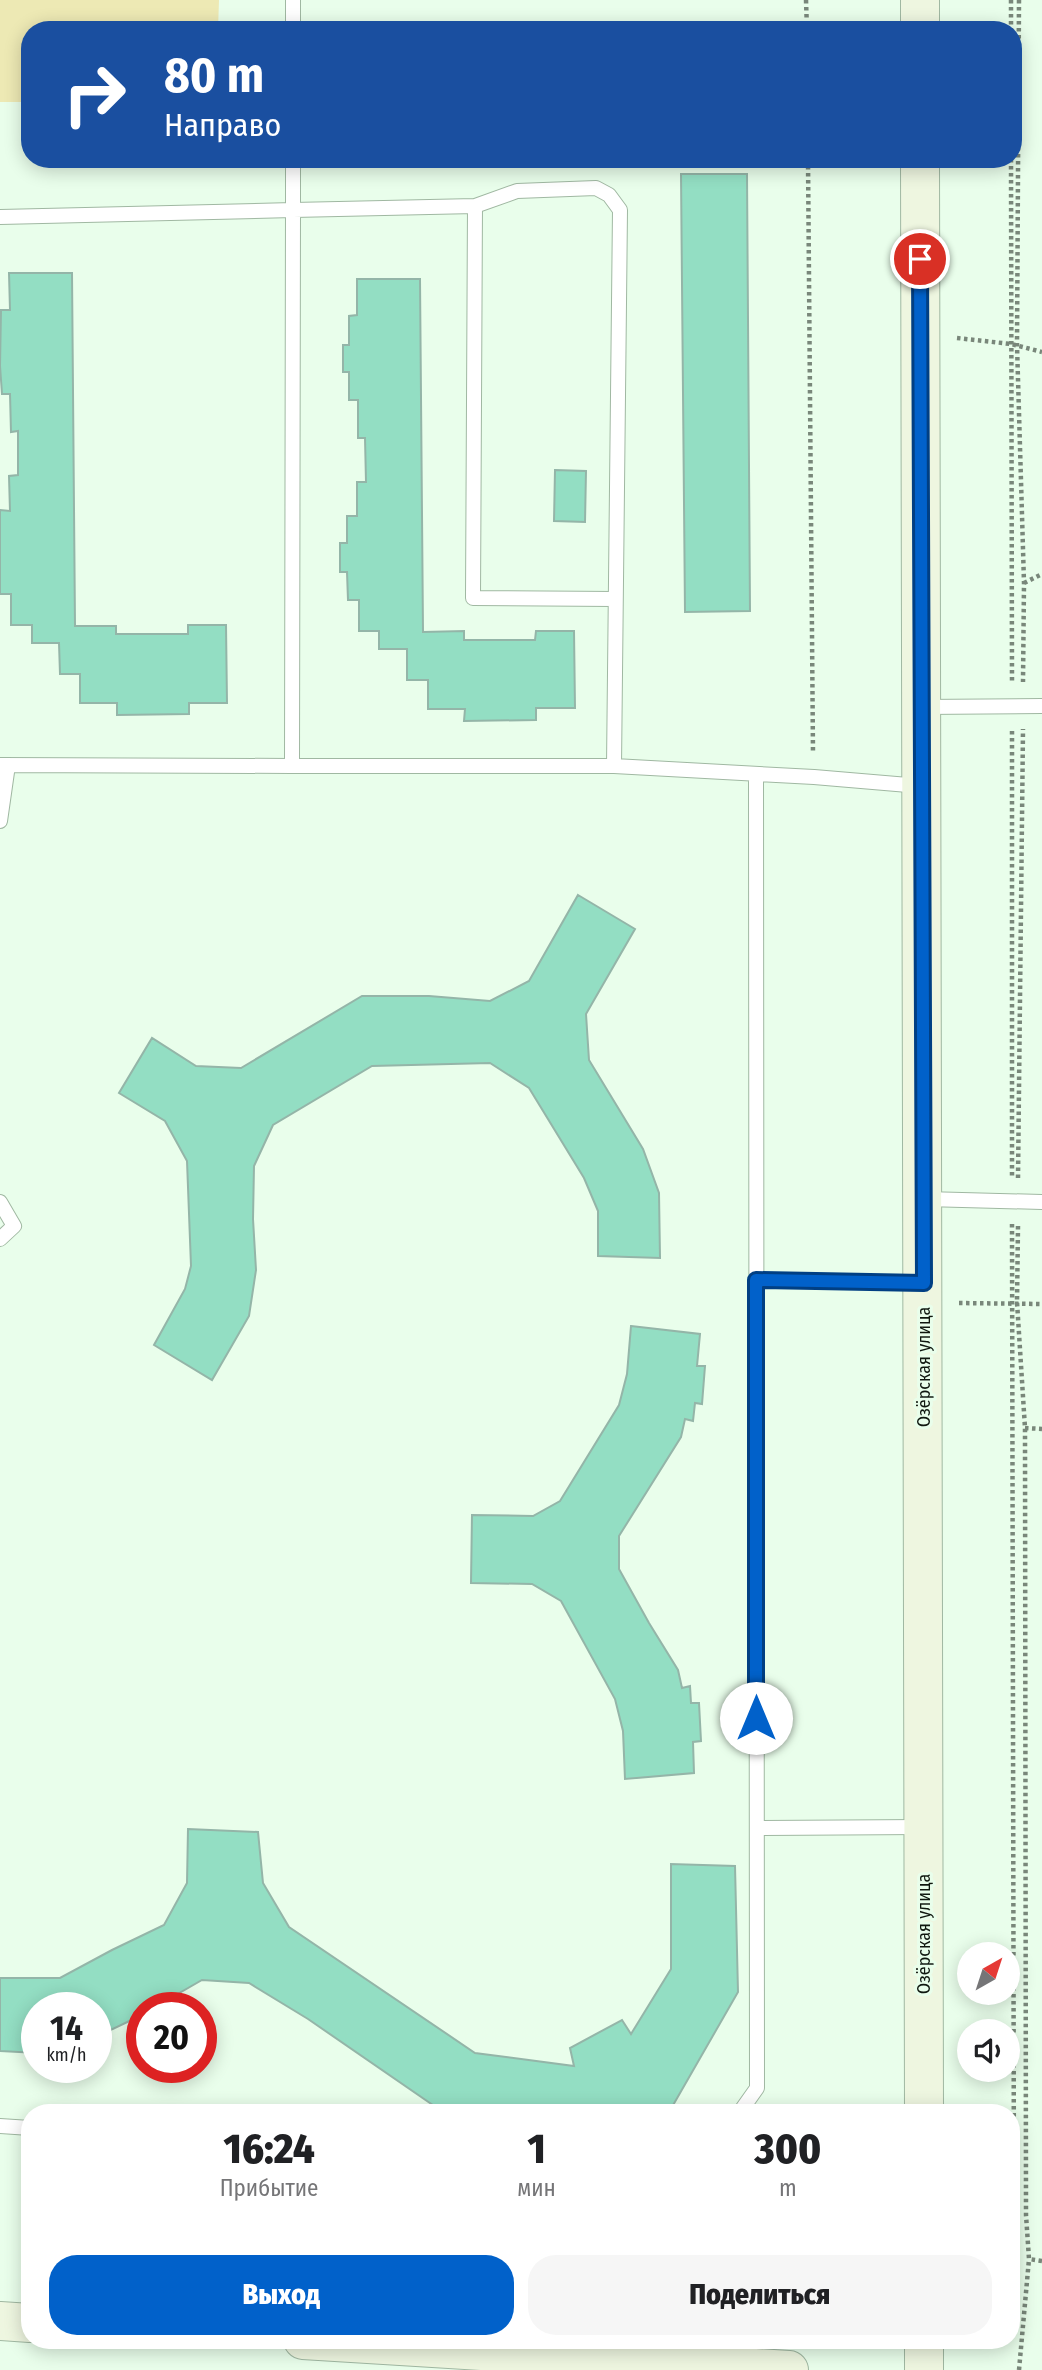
<!DOCTYPE html>
<html lang="ru">
<meta charset="utf-8">
<style>
:root{--surface:#fff;--page:#f6f6f6;--text:#202124;--muted:#757577;--accent:#0161ca}
body{margin:0;font-family:"Fira Sans Condensed",sans-serif;background:var(--page);color:var(--text);height:100vh;display:flex;flex-direction:column;font-size:26px;white-space:nowrap}
*{box-sizing:border-box;margin:0}
p{font-size:23px;color:var(--muted)}
.icon{flex:none;width:38px;height:38px;fill:none;stroke:currentColor;stroke-width:2;stroke-linecap:round;stroke-linejoin:round}
.map{position:relative;flex:1;overflow:hidden}
.drawer{position:absolute;left:21px;top:2104px;width:999px;height:245px;display:flex;flex-direction:column;background:var(--surface);border-radius:28px;box-shadow:0 4px 18px #0003}
.drawer>*{flex:none}
.top-card{position:absolute;left:21px;top:21px;width:1001px;height:147px;border-radius:28px;box-shadow:0 4px 18px #0003;background:#1a4fa0;color:#fff;overflow:hidden}
.needle{width:46px;rotate:39deg}
.controls{position:absolute;left:957px;top:1942px;display:grid;gap:14px}
.controls a{display:grid;place-items:center;width:63px;height:63px;border-radius:50%;background:var(--surface);box-shadow:0 4px 18px #0003;font-size:35px}
.speed{position:absolute;left:21px;top:1992px;display:flex;gap:14px;font-size:35px;font-weight:700;text-align:center}
.speed>*{display:grid;place-content:center;width:91px;height:91px;border-radius:50%;background:var(--surface);box-shadow:0 4px 18px #0003;line-height:1}
.speed small{font-size:18px;font-weight:400}
.speed .limit{border:10px solid #d22;background:#fff;color:#111}
.pin{position:absolute;display:grid;place-items:center;width:60px;height:60px;color:#fff;margin:-30px;border:4px solid #fff;border-radius:50%;box-shadow:0 2px 7px #0007}
.me{position:absolute;width:77px;margin:-38px;rotate:0deg;stroke-linejoin:round;filter:drop-shadow(0 0 5px #0008)}
.turn{display:flex;align-items:center;gap:24px;height:147px;padding:0 28px;font-size:32px}
.turn .icon{width:91px;height:91px;stroke-width:2.5}
.turn b{display:block;font-size:49px;line-height:60px}
.eta{display:flex;justify-content:space-evenly;align-items:center;height:119px;text-align:center}
.eta b{font-size:42px;font-weight:800;line-height:49px}
.primary-button{display:flex;gap:14px;margin-top:auto;padding:14px 28px}
.primary-button a{flex:1;height:80px;border-radius:28px;background:var(--accent);color:#fff;font-size:28px;font-weight:800;line-height:80px;text-align:center}
.primary-button a+a{background:var(--page);color:var(--text)}
.map>svg:first-child{display:block}
.green{fill:#ede9b4}
.building{fill:#93dec3;stroke:#94b5a8;stroke-width:2}
.lines{fill:none;stroke-linecap:round;stroke-linejoin:round}
.service-casing{stroke:#a0b8a2;stroke-width:16}
.secondary-casing{stroke:#a0b8a2;stroke-width:40}
.path{stroke:#79877a;stroke-width:4.5;stroke-dasharray:3.5 3.5;stroke-linecap:butt}
.service{stroke:#fff;stroke-width:14}
.secondary{stroke:#eef6e0;stroke-width:38}
.route-casing{stroke:#013f83;stroke-width:18}
.route{stroke:#0161ca;stroke-width:12}
.labels{text-anchor:middle;stroke-width:6;stroke-linejoin:round;paint-order:stroke}
.street-label{font-size:18px;fill:#0f170f;stroke:#e9feeb}
</style>
<div class="map">
<svg width="1042" height="2370" viewBox="0 0 1042 2370">
<rect width="100%" height="100%" fill="#e9feeb"/>
<path class="green" d="M0 0H219L218 30H30V102H0Z"/>
<path class="building" d="M637 22V30H332V23Z
M681 174H747L750 611 685 612Z
M9 273H72L75 626H116V634H188V625H226L227 703H189V714L117 715V703H80V674H60L59 643H32V625H11V594H0V510L10 511 9 476 18 475V431L11 432 10 394H2L0 366 1 310H10Z
M357 279H420L423 632 464 631V640H535L536 631H574L575 708H536V720L464 721 465 709H428V680H407V649H379V631H359V600H348L347 572H340V543H347V516H357V482H366L365 438H358V400H349V372H343V345H349V316L357 315Z
M555 470 586 471 585 522 554 521Z
M578 895 635 929 586 1014 589 1060 643 1149 659 1193 660 1258 598 1256V1211L584 1178 529 1088 490 1063 372 1066 273 1125 254 1166 253 1219 256 1270 249 1316 212 1380 154 1345 185 1289 191 1266 187 1161 165 1121 119 1093 152 1038 196 1066 241 1068 362 996H429L490 1001 529 981Z
M631 1326 700 1334 697 1366H705L702 1404 695 1403 693 1421 685 1419 681 1437 619 1536V1569L649 1623 678 1670 682 1688 690 1686 691 1703H699L701 1741 693 1742 694 1773 625 1779 623 1731 615 1699 561 1601 532 1584 471 1583 472 1515 533 1516 560 1501 619 1405 627 1374Z
M188 1829 258 1832 263 1883 289 1927 475 2053 574 2066 570 2048 622 2020 631 2034 671 1969V1864L735 1866 738 1992 672 2107 663 2112H443L308 2019 249 1983 202 1980 155 2007H142V2015L96 2037V2007H37V2053L0 2051V1978H60L112 1950 164 1925 187 1883Z"/>
<g class="lines">
<g class="service-casing">
<path id="service" d="M293 0V30
M293 159V210L475 206 517 191 596 188 609 195 620 210 614 766 814 777 920 786
M475 206 473 598 615 599
M0 217 293 210 292 766H614
M922 707 1042 706
M0 765 292 766
M0 821 8 765
M925 1199 1042 1202
M0 1202 14 1226 0 1239
M756 1280 922 1283
M757 1828 922 1827
M740 2112 757 2088 756 774
M0 2126 30 2128"/>
</g>
<g class="secondary-casing">
<path id="secondary" d="M920 0V30
M920 159 924 2112
M0 2321 30 2323
M303 2340 789 2370
M924 2370V2340"/>
</g>
<path class="path" d="M806 0 807 30
M1011 0V30
M1019 0 1017 345 1024 583 1023 682
M808 159 813 753
M1011 159 1012 683
M957 338 1011 344 1042 352
M1024 583 1042 574
M1012 731V1177
M1018 1178 1023 729
M1012 1224 1014 2215
M1018 1226 1017 1302 1025 1428 1026 2215 1029 2259 1042 2261
M959 1303 1042 1304
M1025 1428 1042 1429
M1019 2370 1029 2259"/>
<use href="#service" class="service"/>
<use href="#secondary" class="secondary"/>
</g>
<g class="lines">
<g class="route-casing">
<path id="route" d="M756 1718V1280L924 1283 920 259"/>
</g>
<use href="#route" class="route"/>
</g>
<g class="labels">
<g class="street-label">
<text transform="translate(924 1367) rotate(-90)" y="6">Озёрская улица</text>
<text transform="translate(924 1934) rotate(-90)" y="6">Озёрская улица</text>
</g>
</g>
</svg>
<div class="controls">
<a><svg class="needle" viewBox="-14 -14 28 28"><path d="M0-13l5 13h-10z" fill="#e53935"/><path d="M0 13l5-13h-10z" fill="#757577"/></svg></a>
<a><svg class="icon" aria-label="sound" viewBox="0 0 24 24"><path d="M4 9h4l5-4v14l-5-4H4zM17 9q2 3 0 6"/></svg></a>
</div>
<div class="speed"><div>14<small>km/h</small></div><div class="limit">20</div></div>
<div class="pin" style="left:920px;top:259px;background:#d93025"><svg class="icon" aria-label="arrive" viewBox="0 0 24 24"><path d="M6 21V4h12l-3 4 3 4H6"/></svg></div>
<svg class="me" style="left:756px;top:1718px" viewBox="-20 -20 40 40"><circle r="19" fill="#fff"/><path d="M0-13L10 11 0 6-10 11z" fill="#0161ca"/></svg>
<div class="top-card">
<div class="turn"><svg class="icon" aria-label="right" viewBox="0 0 24 24"><path d="M7 20v-9h11M14 6l5 5-5 5"/></svg><div><b>80 m</b>Направо</div></div>
</div>
<section class="drawer">
<div class="eta">
<div><b>16:24</b><p>Прибытие</p></div>
<div><b>1</b><p>мин</p></div>
<div><b>300</b><p>m</p></div>
</div>
<div class="primary-button"><a>Выход</a><a>Поделиться</a></div>
</section>
</div>
